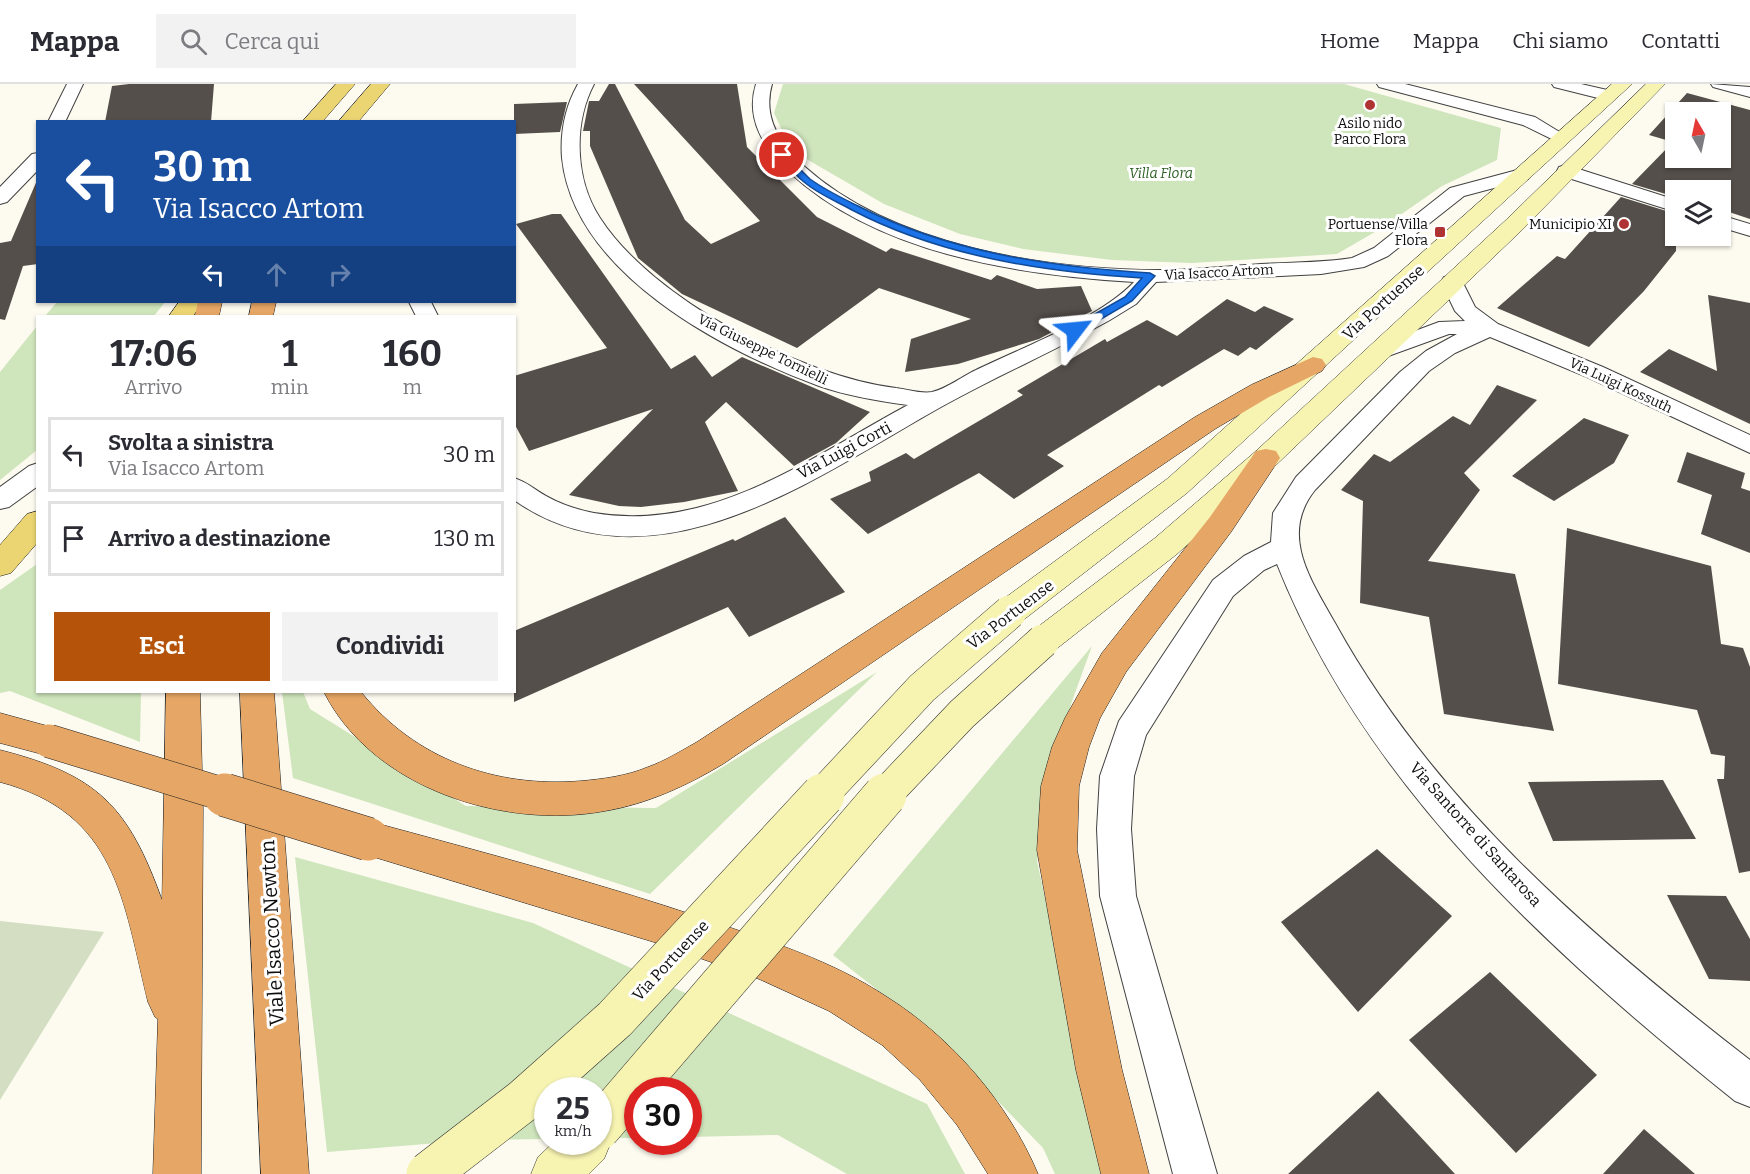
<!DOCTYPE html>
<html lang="it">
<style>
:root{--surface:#fff;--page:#f2f2f3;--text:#2b2b33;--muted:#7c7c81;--line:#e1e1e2;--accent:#b45309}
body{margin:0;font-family:Bitter,serif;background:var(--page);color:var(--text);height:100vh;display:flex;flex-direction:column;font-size:22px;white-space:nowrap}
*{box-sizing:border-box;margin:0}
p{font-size:20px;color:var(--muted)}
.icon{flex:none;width:33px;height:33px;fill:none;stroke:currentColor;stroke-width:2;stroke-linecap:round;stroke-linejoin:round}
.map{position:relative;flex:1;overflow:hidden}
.drawer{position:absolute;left:36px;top:231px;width:480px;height:378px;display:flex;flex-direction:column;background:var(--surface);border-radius:0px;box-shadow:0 2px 4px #0004}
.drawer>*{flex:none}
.top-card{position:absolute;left:36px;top:36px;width:480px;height:183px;border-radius:0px;box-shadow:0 2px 4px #0004;background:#1a4fa0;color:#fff;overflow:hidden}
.needle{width:39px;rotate:351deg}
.controls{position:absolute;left:1665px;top:18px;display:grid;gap:12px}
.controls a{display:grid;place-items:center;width:66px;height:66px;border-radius:0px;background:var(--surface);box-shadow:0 2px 4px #0004;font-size:30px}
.speed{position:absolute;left:534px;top:993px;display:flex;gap:12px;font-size:30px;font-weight:700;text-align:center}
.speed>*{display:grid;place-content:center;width:78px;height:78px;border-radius:50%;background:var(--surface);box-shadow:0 2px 4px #0004;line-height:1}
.speed small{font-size:15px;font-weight:400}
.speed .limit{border:9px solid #d22;background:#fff;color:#111}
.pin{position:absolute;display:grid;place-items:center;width:51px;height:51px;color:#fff;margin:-26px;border:3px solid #fff;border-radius:50%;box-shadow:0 2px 6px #0007}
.me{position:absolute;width:66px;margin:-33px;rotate:61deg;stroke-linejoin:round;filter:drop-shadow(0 0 4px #0008)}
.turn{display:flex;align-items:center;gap:21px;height:126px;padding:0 18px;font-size:27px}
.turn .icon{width:78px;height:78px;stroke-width:2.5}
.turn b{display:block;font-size:42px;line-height:51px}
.lanes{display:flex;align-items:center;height:57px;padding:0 18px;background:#0003;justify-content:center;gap:30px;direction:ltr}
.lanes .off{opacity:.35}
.eta{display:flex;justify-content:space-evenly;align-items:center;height:102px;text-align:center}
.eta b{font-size:36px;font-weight:700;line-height:42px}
.cta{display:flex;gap:12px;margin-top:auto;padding:12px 18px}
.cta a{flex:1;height:69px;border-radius:0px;background:var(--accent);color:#fff;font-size:24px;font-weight:700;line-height:69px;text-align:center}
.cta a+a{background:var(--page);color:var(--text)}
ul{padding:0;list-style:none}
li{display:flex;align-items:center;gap:18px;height:75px;margin:0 12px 9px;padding:0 6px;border:3px solid var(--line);border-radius:0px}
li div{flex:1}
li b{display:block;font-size:22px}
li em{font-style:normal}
header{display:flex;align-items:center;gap:36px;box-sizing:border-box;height:84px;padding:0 30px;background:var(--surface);border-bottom:2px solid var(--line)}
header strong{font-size:28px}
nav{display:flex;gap:33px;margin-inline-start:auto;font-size:21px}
.search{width:420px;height:54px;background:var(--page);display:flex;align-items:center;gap:15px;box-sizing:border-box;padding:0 21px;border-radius:0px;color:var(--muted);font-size:22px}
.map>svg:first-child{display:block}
.green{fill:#cfe5bc}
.cemetery{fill:#d3dec2}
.building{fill:#554f4b;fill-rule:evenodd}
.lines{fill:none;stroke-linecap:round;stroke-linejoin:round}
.street-casing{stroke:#414141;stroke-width:2}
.secondary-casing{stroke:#303030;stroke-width:1}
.primary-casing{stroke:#1f1f1f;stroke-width:1}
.highway-casing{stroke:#1f1f1f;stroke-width:1}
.street{fill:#fff;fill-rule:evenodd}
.secondary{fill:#f7f3b1;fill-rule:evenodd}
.primary{fill:#ebd472;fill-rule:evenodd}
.highway{fill:#e6a665;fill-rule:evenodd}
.secondary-bridge-far1-casing{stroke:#303030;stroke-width:34;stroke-linecap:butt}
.secondary-bridge-casing{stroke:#303030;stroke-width:44;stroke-linecap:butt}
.highway-bridge-far1-casing{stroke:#1f1f1f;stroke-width:34;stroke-linecap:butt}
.highway-bridge-casing{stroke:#1f1f1f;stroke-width:44;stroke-linecap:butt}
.secondary-bridge-far1{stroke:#f7f3b1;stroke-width:33}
.secondary-bridge{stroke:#f7f3b1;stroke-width:43}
.highway-bridge-far1{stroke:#e6a665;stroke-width:33}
.highway-bridge{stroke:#e6a665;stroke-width:43}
.route{fill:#1a73e8;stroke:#114b97;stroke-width:1.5}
.poi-dot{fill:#b03333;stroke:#fff;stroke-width:2}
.labels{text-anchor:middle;stroke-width:6;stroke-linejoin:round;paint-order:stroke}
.far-poi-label{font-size:14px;fill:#0e0e0e;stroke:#fff;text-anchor:end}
.far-park-label{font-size:14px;font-style:italic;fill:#2d5f24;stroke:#fff}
.far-street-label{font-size:14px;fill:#0e0e0e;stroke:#fff}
.street-label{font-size:16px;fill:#0e0e0e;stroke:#fff}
.near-street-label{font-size:20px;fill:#0e0e0e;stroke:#fff}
</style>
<header>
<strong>Mappa</strong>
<div class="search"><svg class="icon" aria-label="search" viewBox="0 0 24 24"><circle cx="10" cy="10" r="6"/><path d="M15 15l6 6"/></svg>Cerca qui</div>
<nav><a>Home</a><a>Mappa</a><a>Chi siamo</a><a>Contatti</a></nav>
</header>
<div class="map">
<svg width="1750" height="1090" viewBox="0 0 1750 1090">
<rect width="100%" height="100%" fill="#fdfbf0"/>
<path class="green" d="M783 0H1344L1501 44 1497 76 1442 102 1380 145 1337 170 1192 179 1112 176 1023 165 960 150 884 120 791 66 774 29Z
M57 218H165L154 232H45Z
M37 242V366L0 396V288Z
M37 480 38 608H141L140 658 10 607 0 609V506Z
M1092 562 1071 620 1037 777 1104 1090H1055L1043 1064 932 949 833 871Z
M877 588 650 810 293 694 282 608H303L310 625 466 722 656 724Z
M295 773 533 839 927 1020 965 1090H847L778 1051 689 1053 688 1006H638L637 1054H599L598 1006H548L547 1055 475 1056 327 1068Z"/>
<path class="cemetery" d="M0 837 104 848 0 1016Z"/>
<path class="building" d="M129 0H214L211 38H105L112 2Z
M609 0H615L685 136 711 160 760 137 634 0H737L747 63 817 133 886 168 891 164 991 196 997 191 1037 205 1081 202 1092 227 1039 255 958 280 905 288 911 255 971 235 879 204 797 264 682 210 638 174 590 62V47H583L589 17H599Z
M1687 9 1750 26V135L1720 125V106H1676V113L1632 100 1673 58 1649 51ZM1676 28H1720V74H1676Z
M567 18 560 48 514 50V20Z
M38 94V180L23 182 5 236 0 235V159L11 157Z
M1621 113 1676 130V167L1644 207 1589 263 1497 224 1557 172 1565 175Z
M552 130H561L671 285 695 271 712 293 742 273 870 328 836 359 794 382 726 318 705 338 738 407 684 418 641 423 619 422 569 411 653 325 529 367 514 339V292L607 264 516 140Z
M1708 211 1750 219V340L1640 288 1669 265 1717 287Z
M1227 215 1255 228 1264 222 1294 235 1256 266 1250 263 1238 272 1224 265 1162 303 1159 301 1047 371 1064 382 1014 415 979 389 868 450 830 415 871 397 869 388 906 369 914 375 1023 311 1017 307 1105 255 1107 258 1147 236 1177 252Z
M1497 301 1537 316 1464 389 1480 406 1428 477 1515 490 1554 647 1444 630 1429 533 1360 519 1363 417 1341 406 1374 370 1390 378 1453 332 1470 341Z
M1584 334 1629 351 1614 379 1554 417 1512 392Z
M1687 368 1745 389 1741 404 1750 407V469L1701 450 1712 411 1677 398Z
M785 433 845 508 749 553 728 523 514 618V547L733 455 735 457Z
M1567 444 1711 482 1721 560 1743 564 1750 583V787L1739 789 1717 695H1724L1725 672 1711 670 1697 626 1558 600Z
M1663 696 1696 755 1553 757 1528 698Z
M1377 765 1452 832 1358 928 1281 838Z
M1667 811 1726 812 1750 855V897L1709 895Z
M1490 888 1597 991 1516 1069 1409 956Z
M1378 1007 1455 1090H1288Z
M1644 1045 1695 1090H1603Z"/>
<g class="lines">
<g class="street-casing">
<path id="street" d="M67 0H83L65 38H48Z
M578 0H594C573 40 575 96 600 134 653 216 801 292 896 304 906 305 921 310 932 308 946 305 963 292 976 286 1023 263 1099 235 1134 198 1017 191 878 170 789 88 764 64 745 35 756 0H772C762 35 781 60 805 83 893 162 1046 186 1161 186 1195 186 1228 182 1261 180 1291 178 1322 179 1352 174L1374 164 1450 104 1521 85 1530 91 1528 95 1464 112 1388 172 1364 183 1321 190 1156 198 1136 220 1110 236C1055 267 996 292 941 323 819 391 654 514 514 416V394C527 398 535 406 546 412 560 420 578 426 594 429 711 449 811 373 908 321 878 317 848 312 819 302 722 266 574 189 562 74 560 48 565 23 578 0Z
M1377 0H1405L1535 33 1571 55 1562 60 1523 41 1379 3Z
M1552 0H1581L1616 8 1618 12 1610 17 1554 3Z
M1711 0 1750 3V13L1713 3Z
M38 69V86L7 118 0 120V103L32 70Z
M1566 81 1676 116V128L1559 91 1557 87 1559 83Z
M1720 131 1750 140V152L1720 143Z
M1452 192 1460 193 1475 223 1498 240 1603 283 1750 351V369L1587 293 1490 253 1455 269 1429 287 1315 406C1279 451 1311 496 1335 539 1433 717 1591 853 1750 976V1023L1735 1017C1552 870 1366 704 1277 480L1264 486 1233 512 1146 651 1134 692 1131 745 1136 812 1217 1090H1173L1100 812 1097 745 1100 692 1119 637 1213 496 1244 472 1271 458 1273 429 1296 393 1400 288 1426 267 1457 250H1449L1380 275 1372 273 1368 268 1372 263 1439 238 1465 237 1455 227 1441 198 1444 193Z
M409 218H431L438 232H416Z
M38 379V402L9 423 0 425V403L29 382Z"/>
</g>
<g class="secondary-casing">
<path id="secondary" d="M1612 0H1632L1187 409 1022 537 1010 540 998 537 994 528 998 519 1167 395Z
M1646 0H1665L1522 146 1276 381 1177 470 1055 566 1043 570 1031 566 1026 557 1031 548 1155 454 1256 367 1506 136Z
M598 1039 604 1041 611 1058 604 1075 589 1090H531L538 1073 554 1058H598Z"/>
</g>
<g class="primary-casing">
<path id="primary" d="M336 0H355L322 38H302Z
M371 0H390L358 38H338Z
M179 218H203L193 232H169Z
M38 427V458L11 489 0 492V461L27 430Z"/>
</g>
<g class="highway-casing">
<path id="highway" d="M198 218H222L219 232H195Z
M252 218H276L273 232H249Z
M1313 273 1322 275 1326 281 1322 287 1269 313 1215 345 723 680C686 702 647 720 605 727 504 746 372 704 324 608H361C415 675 495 704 581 697 603 695 627 692 648 683 665 677 681 667 697 658L1195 333 1251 301Z
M1266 365 1276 367 1280 374 1231 448 1126 588 1100 634 1089 663 1079 702 1077 766 1122 986 1149 1090H1101L1076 986 1037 766 1041 702 1052 663 1065 634 1102 569 1210 433 1256 367Z
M166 608H200L203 724 201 1090H153L158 935 155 933 148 918C123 816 117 729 0 698V666C98 691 128 722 162 816Z
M240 608H274L309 1090H261Z
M0 629 62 646 67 657 62 668 49 672 0 659Z
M368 737C482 768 596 798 708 836 769 857 833 877 887 913 952 954 1008 1019 1038 1090H988L957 1041 920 996 882 961 829 927 759 895 657 859 354 767 349 755 354 743Z"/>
</g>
<use href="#street" class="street"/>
<use href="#secondary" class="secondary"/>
<use href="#primary" class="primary"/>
<use href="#highway" class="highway"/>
<g class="secondary-bridge-far1-casing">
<path id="secondary-bridge-far1" d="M821 712 922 604 1010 528
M884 712 962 630 1043 557"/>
</g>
<g class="secondary-bridge-casing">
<path id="secondary-bridge" d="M598 1045 885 711
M428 1090 524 1016 615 935 823 711"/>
</g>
<g class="highway-bridge-far1-casing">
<path id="highway-bridge-far1" d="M49 657 229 712"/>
</g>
<g class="highway-bridge-casing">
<path id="highway-bridge" d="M225 711 368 755"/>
</g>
<use href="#secondary-bridge-far1" class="secondary-bridge-far1"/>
<use href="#secondary-bridge" class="secondary-bridge"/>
<use href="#highway-bridge-far1" class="highway-bridge-far1"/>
<use href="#highway-bridge" class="highway-bridge"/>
</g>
<path class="route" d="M779 69H785C793 77 801 87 810 95 825 106 842 114 858 122 948 168 1050 183 1150 189L1155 192 1132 217 1079 248H1072V243L1125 213 1142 194C1043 188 940 172 852 126 836 117 818 110 804 98 795 91 787 81 779 72Z"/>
<g class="poi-dot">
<circle cx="1370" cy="21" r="6"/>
<circle cx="1624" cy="140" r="6"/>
<rect x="1434" y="142" width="12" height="12" rx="3"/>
</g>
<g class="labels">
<g class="far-poi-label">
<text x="1370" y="44" text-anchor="middle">Asilo nido<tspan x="1370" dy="16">Parco Flora</tspan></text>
<text x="1428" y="145">Portuense/Villa<tspan x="1428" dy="16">Flora</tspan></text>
<text x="1612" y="145">Municipio XI</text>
</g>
<g class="far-park-label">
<text x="1161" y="94">Villa Flora</text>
</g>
<g class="far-street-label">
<text transform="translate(1219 188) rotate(-3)" y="5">Via Isacco Artom</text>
<text transform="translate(763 265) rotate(26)" y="5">Via Giuseppe Tornielli</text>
<text transform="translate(1621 301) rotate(25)" y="5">Via Luigi Kossuth</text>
</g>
<g class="street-label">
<text transform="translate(1383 218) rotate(-42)" y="6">Via Portuense</text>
<text transform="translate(844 366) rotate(-28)" y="6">Via Luigi Corti</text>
<text transform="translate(1010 530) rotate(-37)" y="6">Via Portuense</text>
<text transform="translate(1476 750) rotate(48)" y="6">Via Santorre di Santarosa</text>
<text transform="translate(670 876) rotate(-47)" y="6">Via Portuense</text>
</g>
<g class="near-street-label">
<text transform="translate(272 849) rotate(-93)" y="7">Viale Isacco Newton</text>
</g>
</g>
</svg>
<div class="controls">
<a><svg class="needle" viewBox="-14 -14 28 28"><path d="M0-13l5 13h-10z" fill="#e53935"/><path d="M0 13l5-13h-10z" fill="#7c7c81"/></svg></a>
<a><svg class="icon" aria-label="layers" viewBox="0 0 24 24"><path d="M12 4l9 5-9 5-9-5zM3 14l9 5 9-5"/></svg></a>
</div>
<div class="speed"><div>25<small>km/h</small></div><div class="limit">30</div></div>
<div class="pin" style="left:782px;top:71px;background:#d93025"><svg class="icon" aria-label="arrive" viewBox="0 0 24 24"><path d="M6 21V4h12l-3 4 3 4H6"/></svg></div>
<svg class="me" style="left:1075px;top:246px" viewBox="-20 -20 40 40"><path d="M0-17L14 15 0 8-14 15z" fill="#1a73e8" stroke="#fff" stroke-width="4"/></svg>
<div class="top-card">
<div class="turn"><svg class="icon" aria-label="left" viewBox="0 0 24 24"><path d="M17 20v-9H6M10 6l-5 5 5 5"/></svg><div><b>30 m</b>Via Isacco Artom</div></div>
<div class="lanes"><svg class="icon" aria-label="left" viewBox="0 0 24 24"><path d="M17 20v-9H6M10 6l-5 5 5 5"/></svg><svg class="icon off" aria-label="ahead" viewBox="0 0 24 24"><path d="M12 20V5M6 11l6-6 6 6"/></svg><svg class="icon off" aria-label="right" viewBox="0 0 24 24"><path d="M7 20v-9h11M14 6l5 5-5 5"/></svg></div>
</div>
<section class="drawer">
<div class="eta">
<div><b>17:06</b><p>Arrivo</p></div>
<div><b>1</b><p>min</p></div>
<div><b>160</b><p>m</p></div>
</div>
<ul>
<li><svg class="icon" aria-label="left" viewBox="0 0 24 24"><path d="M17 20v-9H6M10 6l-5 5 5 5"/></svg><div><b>Svolta a sinistra</b><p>Via Isacco Artom</p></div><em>30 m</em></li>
<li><svg class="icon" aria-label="arrive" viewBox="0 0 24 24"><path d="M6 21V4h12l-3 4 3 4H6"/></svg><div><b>Arrivo a destinazione</b></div><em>130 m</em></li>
</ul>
<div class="cta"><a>Esci</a><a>Condividi</a></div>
</section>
</div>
